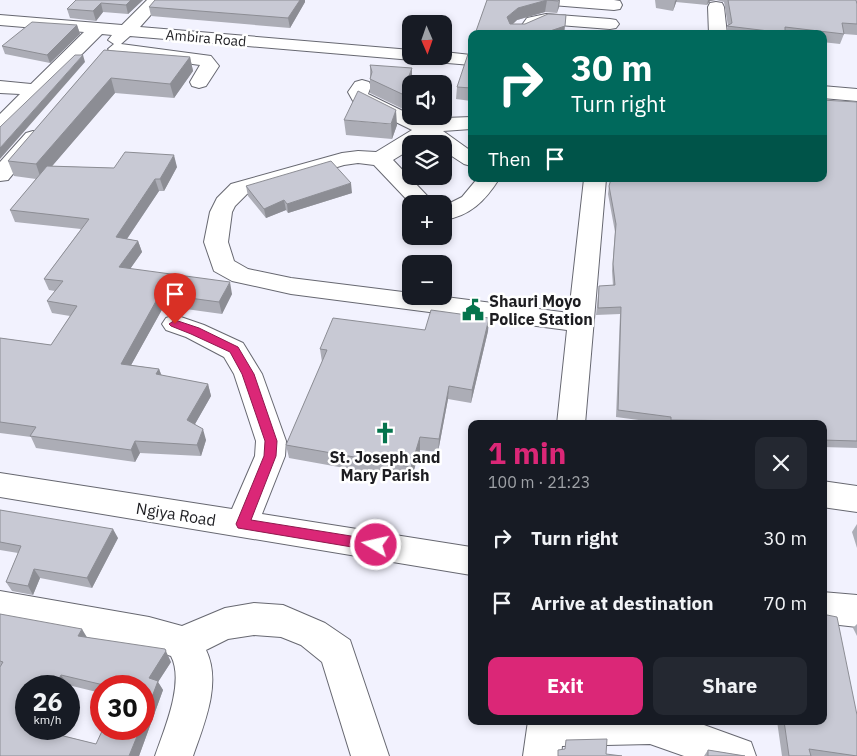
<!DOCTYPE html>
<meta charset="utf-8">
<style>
:root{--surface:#171b24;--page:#242831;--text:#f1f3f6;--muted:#9ea1a6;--accent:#db2777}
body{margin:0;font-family:"IBM Plex Sans",sans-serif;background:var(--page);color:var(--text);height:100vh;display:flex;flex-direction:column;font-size:19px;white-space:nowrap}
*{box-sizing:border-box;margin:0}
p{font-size:16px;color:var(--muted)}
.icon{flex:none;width:28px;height:28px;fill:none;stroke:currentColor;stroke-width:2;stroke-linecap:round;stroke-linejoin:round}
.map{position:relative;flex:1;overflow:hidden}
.details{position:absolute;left:468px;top:420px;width:359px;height:305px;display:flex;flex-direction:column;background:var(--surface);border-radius:10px;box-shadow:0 2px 8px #0003}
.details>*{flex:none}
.top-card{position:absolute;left:468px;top:30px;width:359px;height:152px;border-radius:10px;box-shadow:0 2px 8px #0003;background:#00695c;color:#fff;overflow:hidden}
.needle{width:32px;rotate:178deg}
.controls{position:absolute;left:402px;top:15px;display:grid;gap:10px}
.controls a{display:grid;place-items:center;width:50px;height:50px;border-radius:10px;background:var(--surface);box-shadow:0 2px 8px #0003;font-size:25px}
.speed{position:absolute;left:15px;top:675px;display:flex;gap:10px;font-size:25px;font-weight:700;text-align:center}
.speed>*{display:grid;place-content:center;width:65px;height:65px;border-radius:50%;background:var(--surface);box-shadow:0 2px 8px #0003;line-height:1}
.speed small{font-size:12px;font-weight:400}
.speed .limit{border:8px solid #d22;background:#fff;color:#111}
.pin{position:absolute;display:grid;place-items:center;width:42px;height:42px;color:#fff;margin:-51px -21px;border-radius:50% 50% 50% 0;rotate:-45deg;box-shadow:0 0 5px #0007}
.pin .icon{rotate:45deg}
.me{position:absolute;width:55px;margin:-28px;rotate:279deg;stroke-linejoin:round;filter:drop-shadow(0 0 4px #0008)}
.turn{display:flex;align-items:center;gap:18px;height:105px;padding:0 20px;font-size:22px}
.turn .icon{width:65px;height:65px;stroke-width:2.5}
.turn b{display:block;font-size:35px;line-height:42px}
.then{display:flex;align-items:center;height:48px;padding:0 20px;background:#0003;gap:10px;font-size:19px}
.round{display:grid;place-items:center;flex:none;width:52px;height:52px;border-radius:10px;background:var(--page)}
.summary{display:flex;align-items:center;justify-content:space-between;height:85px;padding:0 20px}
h1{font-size:30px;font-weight:700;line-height:38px;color:var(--accent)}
.primary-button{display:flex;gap:10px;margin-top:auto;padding:10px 20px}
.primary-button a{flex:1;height:58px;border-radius:10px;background:var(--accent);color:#fff;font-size:20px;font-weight:700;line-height:58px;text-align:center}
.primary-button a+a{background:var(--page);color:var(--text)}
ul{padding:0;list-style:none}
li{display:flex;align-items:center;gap:15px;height:65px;padding:0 20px}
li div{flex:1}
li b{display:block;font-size:19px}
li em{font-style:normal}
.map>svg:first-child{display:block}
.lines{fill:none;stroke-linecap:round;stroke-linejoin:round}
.minor-casing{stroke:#676871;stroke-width:2}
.minor{fill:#fff;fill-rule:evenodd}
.wall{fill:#acadb6;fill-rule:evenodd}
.shaded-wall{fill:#8c8d94}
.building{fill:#c8c9d4;stroke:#8c8d94}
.route{fill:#db2777;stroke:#8e194d}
.labels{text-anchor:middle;stroke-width:5;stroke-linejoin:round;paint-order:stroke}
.far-street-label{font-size:14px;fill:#1d1d21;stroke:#fff}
.poi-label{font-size:16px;font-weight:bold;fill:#1d1d21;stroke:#fff;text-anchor:start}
.street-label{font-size:16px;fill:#1d1d21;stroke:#fff}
</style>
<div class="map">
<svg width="857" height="756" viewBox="0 0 857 756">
<rect width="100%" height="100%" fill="#f2f2fe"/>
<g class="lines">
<g class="minor-casing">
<path id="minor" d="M147 0H164L140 27 411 50V56H444V52L471 55V65L130 36 121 44 211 56 219 66 206 86 199 88 192 86 190 82 200 65 111 53 108 49 114 44 108 40 112 35 102 34 7 129 0 131V114L20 94 0 93V81L31 84 84 32 0 25V15L122 25Z
M544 0H614L620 1 622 5 620 9 614 10 552 5 546 3Z
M716 2 722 3 724 7 727 34H709L708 7 710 3Z
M546 14 610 19 616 20 619 24 616 28 610 29 546 24 531 30 525 29 522 25 527 18Z
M362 80 369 82 371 86 368 94 411 115V116L428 123 445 118 471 117V129L443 131 471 151V166L464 164 444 151V144H434L427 139 419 144H411V149L393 160 435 204H411L374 165 358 163 344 165 247 194 235 206 232 212 228 242 234 261 248 269 291 278 411 293V296H438L569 313 584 179H606L585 424H557L567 330 291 294 232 281 214 271 204 242 210 212 217 198 231 184 342 153 358 151 376 152 412 130 353 101 348 92 355 82Z
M822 86 857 89V101L822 98Z
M33 131 40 133 43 137 8 180 0 181V162L26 133Z
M477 179H499C485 201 470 216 444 220V206L462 197Z
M175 315 204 325 243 343 262 374 286 441 285 456 262 514 471 547V575L0 497V473L232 509 255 456 256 441 234 374 224 357 186 337 166 330 162 324 166 318Z
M822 481 857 486V512L822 507Z
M0 591 149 617 182 626 225 608 254 603 283 605 325 623 350 640 389 756H351L322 662 301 645 281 637 254 635 228 639 206 650C222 683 204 724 193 756H155C164 730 185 682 171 656L149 649 0 621Z
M822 592 857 595V627L822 623Z
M528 721H693L751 742 756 756H684L650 744 562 746 561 756H523Z"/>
</g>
<use href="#minor" class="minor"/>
</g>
<path class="wall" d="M76 0H143L128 14 103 12 96 21 70 18 67 9Z
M155 0H305V2L290 28 151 16 149 7Z
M487 0H560L559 7 557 13 545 12 517 20 513 24H525L548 14 566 15 564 34H475Z
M655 0H856L857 4V35L844 34 840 44 822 42V34H725L728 26 724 2 716 0 710 1 707 5 676 2 673 11 656 8Z
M77 25 80 34 50 63 5 54 2 46Z
M104 50 190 57 193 71 174 98 115 93 52 166 114 168 177 167 164 191H159L127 239 138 241 142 252 130 269 232 294 222 314 164 306 131 365 159 369 162 376 208 384 211 396 195 424 206 440 201 456 140 453 135 462 36 448 31 437 0 433V338L51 345 70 316 52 313 47 301 55 291 49 290 44 279 81 229 15 222 10 210 36 179 14 176 8 161Z
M471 53V101L456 99 457 87Z
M370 65 412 83 411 84V86L403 109 370 93Z
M857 102V448L822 447V424H669L616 417 620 314 596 315 599 286H613L612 271 615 232 608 194 609 186Z
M344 120 397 125 392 139 346 135Z
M246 186 352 193 288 213 286 210 266 218 248 196Z
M489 318 488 331 471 403 448 399 438 452 420 450 411 480 289 458 286 445 322 362 320 349Z
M0 510 118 538 92 588 40 578 33 595 12 591 6 582 18 553 0 550Z
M857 524V548L852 532Z
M0 614 86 637 171 662 158 682 163 690 139 756H0ZM68 685 101 693V686H144L96 744 45 731Z
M857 624V636L853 628Z
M857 715V756H782L777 721H822Z
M708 750 745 756H704Z"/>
<path class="shaded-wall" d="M131 0H143L128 14 126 5Z
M300 0H305V2L290 28 288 18Z
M547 0 545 12 517 20 506 30 507 17 518 8Z
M559 0H560L559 7 557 13Z
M676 0H677L673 11 675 1Z
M708 0H716L710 1 707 5Z
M101 3 103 12 96 21 93 11Z
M566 15 564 34H541Z
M77 25 80 34 50 63 47 55Z
M83 55 85 62 0 159V148Z
M190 57 193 71 174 98 170 84Z
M412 68V83L411 84V86L403 109 402 94Z
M111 78 115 93 41 179 36 164Z
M396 110 397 125 392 139 391 124Z
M174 155 177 167 164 191 160 179Z
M155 179 159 191 120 249 116 237Z
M351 183 352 193 288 213 287 204Z
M284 200 286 210 266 218 264 209Z
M138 241 142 252 123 279 119 267Z
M230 282 232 294 222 314 219 302Z
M160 294 164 306 125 376 121 364Z
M489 318 488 331 471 403 472 390Z
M159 369 163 380 156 374Z
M208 384 211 396 191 431 187 420Z
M449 386 448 399 438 452 439 439Z
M203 429 206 440 201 456 197 445Z
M420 437V450L411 480V467Z
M135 441 140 453 135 462 131 450Z
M113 529 118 538 92 588 87 578Z
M34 569 40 578 33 595 28 586Z
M82 629 88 639 78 636Z
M165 649 171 662 158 682 163 690 139 756H129L140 729H144V718L149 678Z
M61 675 68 685 67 686H55Z
M34 729H46L42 738Z"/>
<path class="building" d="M76 0H131L126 5 101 3 93 11 67 9Z
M155 0H300L288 18 149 7Z
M487 0H559L558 1 547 0 518 8 507 17 510 24H525L548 14 566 15 565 26 541 34H475Z
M728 0H856L857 4V24L842 23 844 34 785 27V33L727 26 732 23Z
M32 22 77 25 47 55 2 46Z
M104 50 190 57 170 84 111 78 36 164 8 161Z
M471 53V88L457 87 468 54Z
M75 55H83L0 148V127Z
M370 65 412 68 402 94 370 79 372 72Z
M358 91 396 110 391 124 344 120Z
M822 100 857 102V441L822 440V424H760L759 421 671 420V417L618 410 621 307 598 308 599 286 615 285 613 264 616 224 609 186 611 179H822Z
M125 152 174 155 160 179H155L116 237 138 241 119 267 230 282 219 302 160 294 121 364 159 369 156 374 208 384 187 420 203 429 197 445 135 441 131 450 30 436 36 427 0 422V338L51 345 77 306 47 301 63 281 44 279 89 219 10 210 47 166 114 168Z
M331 161 351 183 287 204 284 200 264 209 246 186Z
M431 310 489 318 472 390 449 386 439 439 420 437 411 467 286 445 327 350 320 349 333 318 425 330Z
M0 510 113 529 87 578 34 569 28 586 6 582 21 546 0 542Z
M0 614 82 629 78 636 165 649 166 651 149 678 158 681 144 718V686H108L61 675 55 686H26V729H35L96 744 103 729H140L129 756H0V667L3 662 0 661Z
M822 614 837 617 857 715V756L809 749 811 756H789L784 721H822Z
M607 739 606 754 622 756H558V750L565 749 566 740Z
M708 750 745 756H708Z"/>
<path class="route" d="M175 320 199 328 238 347 254 374 277 441 276 456 251 520 376 540 381 541 383 545 381 549 376 551 238 528 236 524 264 456 265 441 242 374 230 352 191 334 171 326 169 324Z"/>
<defs>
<g id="civic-bare" transform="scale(1.725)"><path d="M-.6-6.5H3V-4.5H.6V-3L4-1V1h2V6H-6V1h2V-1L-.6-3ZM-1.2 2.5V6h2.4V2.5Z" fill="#05744d" stroke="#fff" stroke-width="2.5" paint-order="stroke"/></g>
<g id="church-bare" transform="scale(1.725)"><path d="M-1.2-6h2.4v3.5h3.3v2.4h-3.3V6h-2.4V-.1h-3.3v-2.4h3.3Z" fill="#05744d" stroke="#fff" stroke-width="2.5" paint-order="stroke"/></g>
</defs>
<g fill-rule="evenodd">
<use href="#civic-bare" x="473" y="310"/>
<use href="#church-bare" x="385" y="433"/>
</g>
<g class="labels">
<g class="far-street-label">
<text transform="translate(206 38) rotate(5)" y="5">Ambira Road</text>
</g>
<g class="poi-label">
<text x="489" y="307">Shauri Moyo<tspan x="489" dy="18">Police Station</tspan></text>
<text x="385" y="463" text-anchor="middle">St. Joseph and<tspan x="385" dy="18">Mary Parish</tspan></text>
</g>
<g class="street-label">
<text transform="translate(176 514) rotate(9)" y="6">Ngiya Road</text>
</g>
</g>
</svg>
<div class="controls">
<a><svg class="needle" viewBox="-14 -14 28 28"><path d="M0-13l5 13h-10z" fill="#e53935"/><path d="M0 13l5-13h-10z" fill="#9ea1a6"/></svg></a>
<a><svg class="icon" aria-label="sound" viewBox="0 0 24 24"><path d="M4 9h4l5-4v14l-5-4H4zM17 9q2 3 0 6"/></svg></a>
<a><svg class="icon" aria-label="layers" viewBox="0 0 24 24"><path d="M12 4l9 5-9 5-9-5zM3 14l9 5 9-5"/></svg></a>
<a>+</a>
<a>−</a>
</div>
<div class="speed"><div>26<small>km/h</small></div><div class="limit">30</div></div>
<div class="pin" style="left:175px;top:324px;background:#d93025"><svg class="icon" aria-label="arrive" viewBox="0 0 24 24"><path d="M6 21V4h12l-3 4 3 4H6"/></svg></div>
<svg class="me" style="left:376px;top:545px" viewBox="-20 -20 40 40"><circle r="17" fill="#db2777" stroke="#fff" stroke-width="3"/><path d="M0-11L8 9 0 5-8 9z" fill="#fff"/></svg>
<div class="top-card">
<div class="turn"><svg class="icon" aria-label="right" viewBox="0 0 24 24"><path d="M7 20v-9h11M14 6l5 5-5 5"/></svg><div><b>30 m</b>Turn right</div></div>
<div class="then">Then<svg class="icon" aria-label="arrive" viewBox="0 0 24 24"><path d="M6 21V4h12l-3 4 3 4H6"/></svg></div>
</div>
<section class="details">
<div class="summary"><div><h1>1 min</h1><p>100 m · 21:23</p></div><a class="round"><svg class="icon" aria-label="close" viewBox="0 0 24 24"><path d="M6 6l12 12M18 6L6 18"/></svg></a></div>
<ul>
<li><svg class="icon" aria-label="right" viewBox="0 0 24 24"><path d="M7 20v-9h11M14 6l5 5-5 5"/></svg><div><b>Turn right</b></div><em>30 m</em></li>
<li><svg class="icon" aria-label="arrive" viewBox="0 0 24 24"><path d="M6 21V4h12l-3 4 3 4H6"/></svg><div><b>Arrive at destination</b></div><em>70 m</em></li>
</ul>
<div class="primary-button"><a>Exit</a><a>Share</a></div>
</section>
</div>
